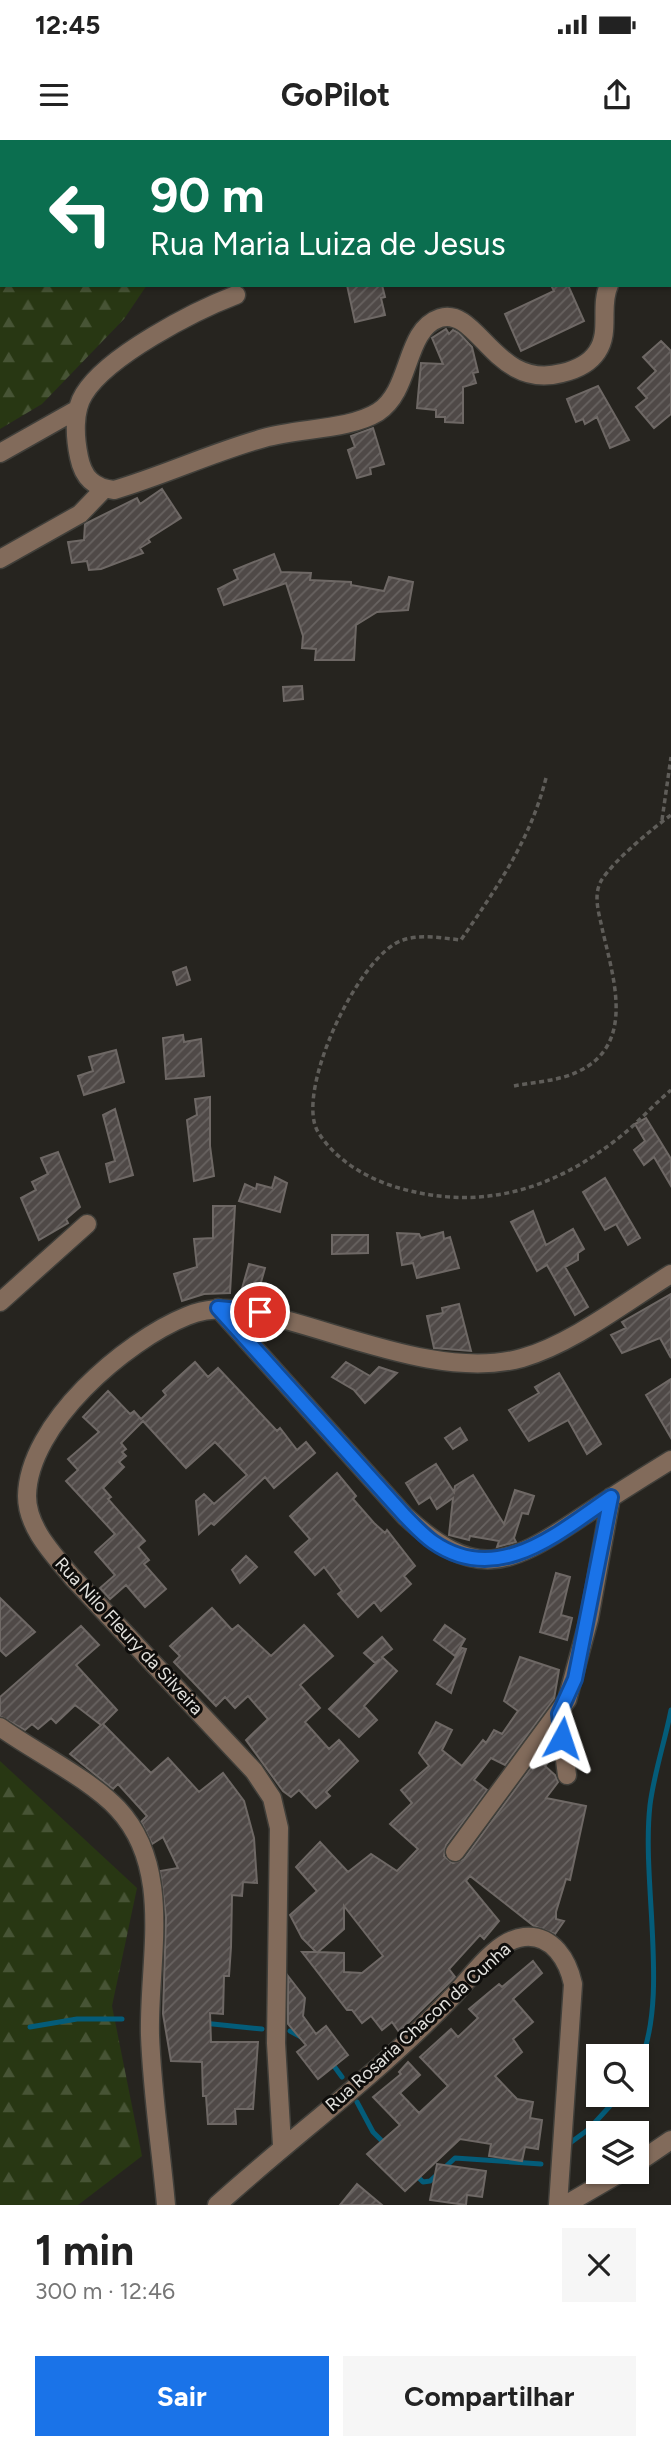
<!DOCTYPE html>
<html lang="pt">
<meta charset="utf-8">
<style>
:root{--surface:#fff;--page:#f6f6f6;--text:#222;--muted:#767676;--accent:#1a73e8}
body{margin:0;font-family:Figtree,sans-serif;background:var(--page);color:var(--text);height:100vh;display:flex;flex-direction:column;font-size:26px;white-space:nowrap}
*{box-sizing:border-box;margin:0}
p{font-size:23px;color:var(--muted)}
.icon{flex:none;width:38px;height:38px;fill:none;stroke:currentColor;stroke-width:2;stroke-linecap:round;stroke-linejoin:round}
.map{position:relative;height:2065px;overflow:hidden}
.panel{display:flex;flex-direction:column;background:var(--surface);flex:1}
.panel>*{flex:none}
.top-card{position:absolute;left:0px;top:0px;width:672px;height:147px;box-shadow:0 2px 5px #0004;background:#0b6e4f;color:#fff;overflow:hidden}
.buttons{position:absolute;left:586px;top:1904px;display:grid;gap:14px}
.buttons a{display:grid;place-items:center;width:63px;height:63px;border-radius:0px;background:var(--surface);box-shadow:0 2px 5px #0004;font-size:35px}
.pin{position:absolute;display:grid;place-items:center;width:60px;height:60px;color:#fff;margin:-30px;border:4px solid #fff;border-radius:50%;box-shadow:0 2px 7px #0007}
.me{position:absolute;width:77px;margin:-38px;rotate:5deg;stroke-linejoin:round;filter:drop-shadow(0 0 5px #0008)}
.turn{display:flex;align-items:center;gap:24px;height:147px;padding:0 35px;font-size:32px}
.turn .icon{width:91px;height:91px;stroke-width:2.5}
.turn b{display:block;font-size:49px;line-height:60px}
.round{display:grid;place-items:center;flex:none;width:74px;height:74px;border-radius:0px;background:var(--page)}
.overview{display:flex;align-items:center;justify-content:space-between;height:119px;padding:0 35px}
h1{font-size:42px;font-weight:700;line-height:52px}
.button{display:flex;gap:14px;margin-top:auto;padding:14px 35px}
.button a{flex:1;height:80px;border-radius:0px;background:var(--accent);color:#fff;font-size:28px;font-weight:700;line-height:80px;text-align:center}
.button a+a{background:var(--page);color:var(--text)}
.status{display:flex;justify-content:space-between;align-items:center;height:49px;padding:0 35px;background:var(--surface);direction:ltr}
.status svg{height:19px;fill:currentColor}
header{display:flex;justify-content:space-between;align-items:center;height:91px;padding:0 35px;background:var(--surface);font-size:32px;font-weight:700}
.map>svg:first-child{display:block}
.forest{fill:url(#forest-firs)}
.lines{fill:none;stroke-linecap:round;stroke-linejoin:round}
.stream{stroke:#045c79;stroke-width:5}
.building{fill:url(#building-hatch);stroke:#6e6865;stroke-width:2;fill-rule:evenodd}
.minor-casing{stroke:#403f3a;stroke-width:21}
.path{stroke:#5f5d59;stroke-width:3.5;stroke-dasharray:5 3.5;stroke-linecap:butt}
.minor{stroke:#826b5b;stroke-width:18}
.route-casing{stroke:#114b97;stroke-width:18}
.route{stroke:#1a73e8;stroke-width:12}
.labels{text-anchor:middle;stroke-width:6;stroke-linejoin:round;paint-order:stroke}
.street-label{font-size:18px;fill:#e3e2de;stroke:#0e0d0b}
</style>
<div class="status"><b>12:45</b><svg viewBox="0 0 49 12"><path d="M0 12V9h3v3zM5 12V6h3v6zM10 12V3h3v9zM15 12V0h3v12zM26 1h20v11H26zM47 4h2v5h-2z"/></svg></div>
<header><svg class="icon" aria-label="menu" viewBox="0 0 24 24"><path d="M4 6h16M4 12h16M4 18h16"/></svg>GoPilot<svg class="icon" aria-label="share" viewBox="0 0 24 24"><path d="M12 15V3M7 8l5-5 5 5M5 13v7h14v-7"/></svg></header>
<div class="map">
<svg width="671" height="2065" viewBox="0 0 671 2065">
<defs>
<pattern id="forest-firs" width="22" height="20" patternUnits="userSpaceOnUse" patternTransform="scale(1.75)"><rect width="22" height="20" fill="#283713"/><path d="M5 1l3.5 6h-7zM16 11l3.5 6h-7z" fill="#475435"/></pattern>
<pattern id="building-hatch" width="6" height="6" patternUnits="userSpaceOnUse" patternTransform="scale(1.75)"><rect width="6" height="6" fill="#4f4947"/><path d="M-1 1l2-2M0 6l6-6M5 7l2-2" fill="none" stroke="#686361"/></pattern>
</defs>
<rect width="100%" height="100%" fill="#26241f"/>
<path class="forest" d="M0 0H282L2 2V145H147L124 179 42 264 0 289Z
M0 1621 137 1748 112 1866 142 2016 78 2065H0Z"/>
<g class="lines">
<path class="stream" d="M203 1883 262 1889
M30 1887 77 1879H122
M290 1891 303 1898
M331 1922 342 1937
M637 1929C671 1862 641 1744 650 1665 654 1633 665 1601 671 1570
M357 1962 373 1992 386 2005
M570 2003 589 1989 620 1955
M416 2035 423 2042 430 2041 455 2018 541 2024"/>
</g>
<path class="building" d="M347 145H382L385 157 381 158 385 175 355 182Z
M551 145H568L584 181 521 211 505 174 554 151Z
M446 189 449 194 453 190 459 193 472 207 478 232 473 233 476 243 463 247V283L445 282V277H436V270L417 268 421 223 443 224 432 198Z
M661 201 671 211V274L654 288 636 267 647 258 638 248 656 231 643 217Z
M598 246 629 300 610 308 597 277 585 284 583 279 576 282 567 259Z
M373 288 384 324 370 328 371 334 357 338 348 310 355 307 351 296Z
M162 349 181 378 148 399 150 402 140 408 143 413 101 429 89 430 87 421 72 423 68 402 84 400 85 384 137 358 140 364Z
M274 414 281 432 311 433 310 440 351 442V445L384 451 389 437 413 442 408 470 377 472 356 485 354 520H315L316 509 302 508 303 496 286 443 224 465 218 449 238 439 234 430Z
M302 546 303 559 284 561 283 547Z
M186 827 190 840 177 845 173 832Z
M183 895 184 902 201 899 204 936 166 939 163 898Z
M116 910 124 942 84 955 78 936 93 931 89 917Z
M210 957V1006L214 1036 194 1041 187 980 197 975 195 959Z
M115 969 133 1035 110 1042 106 1024 115 1021 103 975Z
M646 978 671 1019V1046L654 1017 644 1025 634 1010 645 1001 635 984Z
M58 1012 80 1067 66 1079 68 1083 39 1100 21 1058 36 1050 32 1042 48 1034 41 1018Z
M275 1037 287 1043 280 1072 239 1061 245 1044 256 1049 257 1044 272 1048Z
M605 1038 640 1098 628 1105 616 1084 605 1090 583 1052Z
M213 1066H235L230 1153 204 1154 182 1161 174 1134 197 1127 194 1099 213 1098Z
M533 1071 546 1105 573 1089 584 1109 578 1113V1120L565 1127 588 1167 575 1175 547 1125 537 1131 511 1082Z
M443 1092 444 1099 450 1097 459 1128 417 1138 413 1123 402 1125 397 1093 419 1094 421 1098Z
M332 1095H368V1113L332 1114Z
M249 1124 265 1128 256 1160 243 1157 244 1152H241Z
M671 1154V1218L660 1198 622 1213 611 1195 626 1188 622 1182Z
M459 1164 471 1211 434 1208 427 1176 443 1173 442 1168Z
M195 1222 208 1237 218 1228 277 1291 280 1288 297 1310 306 1302 315 1313 274 1348 265 1337 214 1385 211 1383 199 1394 196 1361 204 1354 214 1364 247 1335 215 1302 186 1328 143 1281 121 1303 126 1309 122 1312 126 1316 119 1322 124 1327 103 1348 111 1357 108 1359 145 1401 138 1407 149 1420 144 1424 166 1449 145 1467 126 1445 110 1459 100 1448 115 1435 95 1412 115 1394 66 1341 78 1330 68 1319 99 1292 83 1277 108 1251 130 1274 134 1271 141 1279 166 1255 163 1251Z
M346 1222 370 1236 379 1227 397 1233 365 1263 354 1250 332 1237Z
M559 1233 601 1304 587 1314 568 1280 529 1301 509 1270 539 1253 535 1247Z
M671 1239V1298L646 1255Z
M460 1288 467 1300 453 1309 445 1298Z
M436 1324 454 1352 455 1346 473 1335 504 1384 515 1350 534 1356 528 1374 522 1373 514 1398 516 1402 497 1407 499 1401 470 1396 469 1400 449 1395 453 1358 437 1369 430 1357 419 1364 406 1343Z
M337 1333 356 1356 353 1359 374 1383 385 1393 387 1390 415 1426 404 1436 411 1444 381 1471 374 1462 358 1477 338 1454 342 1451 324 1427 315 1435 295 1412 310 1399 290 1376Z
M246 1416 257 1427 240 1443 232 1430Z
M556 1433 570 1437 561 1475 572 1478 567 1500 540 1492Z
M0 1458 35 1492 6 1516 0 1510Z
M212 1468 232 1490 238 1485 271 1516 304 1485 333 1516 300 1545 320 1568 305 1582 329 1609 339 1600 358 1621 326 1652 330 1656 316 1668 299 1650 291 1657 283 1651 246 1600 268 1579 248 1556 235 1568 225 1557 216 1566 174 1522 180 1516 170 1506Z
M445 1485 465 1499 455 1516 434 1500Z
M81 1486 99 1505 76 1525 117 1570 103 1584 151 1633 168 1618 199 1652 223 1633 244 1661 254 1698 257 1743 243 1742 242 1756 232 1755 231 1807 229 1836H224L223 1874 210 1873 211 1902H258L253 1969H235L236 1984H208L206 1956H203L202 1922 171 1921 163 1874 166 1777 160 1731 178 1728 163 1697 152 1704 141 1682 147 1676 118 1644 113 1649 70 1614 101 1585 75 1565 56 1583 51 1578 38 1589 32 1584 25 1590 0 1576V1557Z
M382 1497 392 1509 382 1517 397 1531 364 1566 377 1580 359 1597 329 1569 380 1519 375 1523 364 1513Z
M462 1508 466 1509 451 1553 437 1544Z
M520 1517 559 1530 554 1559 505 1625 491 1618 474 1640 487 1650 446 1705 444 1716 453 1723 464 1719 545 1609 551 1619 545 1626 555 1635 558 1642 546 1658 586 1666 570 1740 566 1739 556 1772V1779L564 1781 555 1794 534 1786 470 1736 466 1741 499 1781 484 1799 480 1795 449 1829 455 1837 451 1841 399 1892 392 1882 382 1890 371 1876 362 1883 352 1870H347L302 1812H316L302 1798 290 1775 317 1751 296 1727 320 1702 348 1732 371 1714 397 1731 418 1709 390 1684 412 1663 401 1650 429 1626 419 1613 436 1582 452 1590 442 1610 462 1626 483 1600 486 1603 494 1590 502 1594 518 1571 504 1561ZM344 1766 383 1816 362 1833 344 1832V1813L318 1812 344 1789Z
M533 1821 542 1833 513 1859 533 1882 513 1899 522 1912 495 1936 517 1959 533 1962 530 1978 542 1980 538 2009 525 2007 522 2021 489 2016 491 2004 460 1999 405 2051 367 2014 400 1985 373 1957 401 1934 399 1932 408 1922 420 1935 400 1953 419 1973 448 1946 420 1917 451 1889 458 1897 478 1878 469 1869 499 1844 502 1847Z
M288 1836 305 1858 303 1876 316 1894 326 1886 348 1915 318 1939 297 1912 306 1905 288 1884Z
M437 2024 486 2031 482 2057 467 2055 466 2065 430 2060Z
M357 2044 382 2065H340Z"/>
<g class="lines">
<g class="minor-casing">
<path id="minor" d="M670 128H671
M236 155C194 171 107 216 84 254 73 271 75 298 79 317 83 337 93 348 114 350 165 335 213 312 264 298 298 288 349 290 378 272 412 250 404 190 440 178 478 166 495 251 562 233 575 230 589 224 597 212 611 192 599 166 609 145
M0 313 78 269
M0 419 80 374 104 349
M0 1162 87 1084
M218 1168 405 1376C475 1440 507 1427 580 1378 610 1358 640 1339 671 1320
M559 1574 567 1635
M0 1587C35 1612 90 1639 118 1669 174 1729 148 1821 150 1895 152 1952 161 2009 166 2065
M455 1712 567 1560 589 1479 611 1357
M282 2005 276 1903 279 1688 272 1658 254 1631 73 1438C54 1415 27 1388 27 1356 28 1284 125 1201 187 1176 206 1168 225 1168 245 1170 329 1186 438 1241 522 1218 572 1204 627 1161 671 1134
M637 2023 671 2000
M217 2065C294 1995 380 1933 452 1857 471 1838 495 1800 524 1797 553 1794 568 1821 573 1844L558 2065
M565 2065 622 2032"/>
</g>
<path class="path" d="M546 638C530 701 497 747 461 800 442 798 421 794 403 800 359 814 294 952 318 992 336 1021 368 1039 399 1048 480 1071 550 1051 616 1000 636 985 652 966 671 950
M662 680 671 617
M514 946C533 942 559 941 577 932 637 905 613 837 602 788 599 773 593 756 601 741 613 721 652 689 671 675"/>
<use href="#minor" class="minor"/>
</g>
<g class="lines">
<g class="route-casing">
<path id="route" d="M260 1172 218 1168 405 1376C414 1385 423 1395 433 1402 498 1447 558 1393 611 1357L575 1539 559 1574 562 1598"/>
</g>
<use href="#route" class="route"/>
</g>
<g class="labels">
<g class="street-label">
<text transform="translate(129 1496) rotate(47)" y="6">Rua Nilo Fleury da Silveira</text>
<text transform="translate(418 1887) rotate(-42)" y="6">Rua Rosaria Chacon da Cunha</text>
</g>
</g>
</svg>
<div class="buttons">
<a><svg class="icon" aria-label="search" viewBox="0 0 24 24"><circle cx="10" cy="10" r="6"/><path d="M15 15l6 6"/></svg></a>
<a><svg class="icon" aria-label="layers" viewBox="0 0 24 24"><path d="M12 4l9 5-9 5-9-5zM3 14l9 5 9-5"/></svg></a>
</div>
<div class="pin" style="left:260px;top:1172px;background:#d93025"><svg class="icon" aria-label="arrive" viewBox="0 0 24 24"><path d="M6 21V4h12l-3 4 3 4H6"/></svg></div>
<svg class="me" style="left:562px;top:1598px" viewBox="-20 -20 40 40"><path d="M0-17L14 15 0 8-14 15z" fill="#1a73e8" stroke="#fff" stroke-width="4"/></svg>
<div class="top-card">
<div class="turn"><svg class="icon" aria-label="left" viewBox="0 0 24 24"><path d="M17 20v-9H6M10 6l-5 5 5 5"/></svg><div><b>90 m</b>Rua Maria Luiza de Jesus</div></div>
</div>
</div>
<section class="panel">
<div class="overview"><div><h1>1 min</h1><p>300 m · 12:46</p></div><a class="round"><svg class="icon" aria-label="close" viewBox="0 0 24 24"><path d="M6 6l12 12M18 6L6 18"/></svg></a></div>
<div class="button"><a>Sair</a><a>Compartilhar</a></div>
</section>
